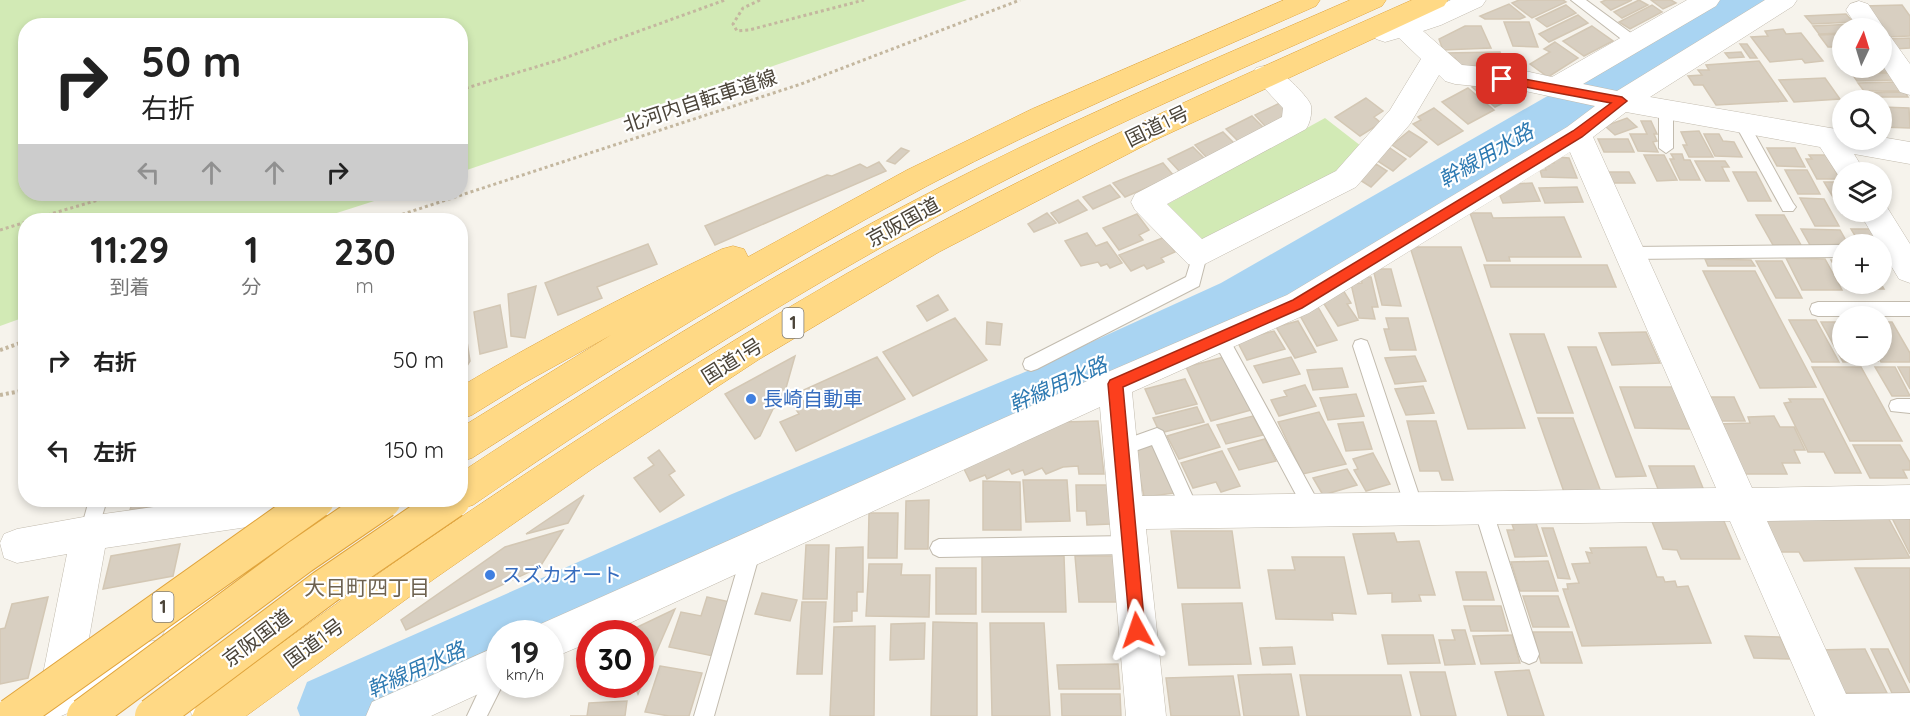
<!DOCTYPE html>
<html lang="ja">
<meta charset="utf-8">
<style>
:root{--surface:#fff;--page:#f2f2f2;--text:#222;--muted:#767676}
body{margin:0;font-family:Quicksand,"Noto Sans JP",sans-serif;background:var(--page);color:var(--text);height:100vh;display:flex;flex-direction:column;font-size:22px;white-space:nowrap}
*{box-sizing:border-box;margin:0}
p{font-size:20px;color:var(--muted)}
.icon{flex:none;width:33px;height:33px;fill:none;stroke:currentColor;stroke-width:2;stroke-linecap:round;stroke-linejoin:round}
.map{position:relative;flex:1;overflow:hidden}
.sheet{position:absolute;left:18px;top:213px;width:450px;height:294px;display:flex;flex-direction:column;background:var(--surface);border-radius:24px;box-shadow:0 3px 9px #0003}
.sheet>*{flex:none}
.hud{position:absolute;left:18px;top:18px;width:450px;height:183px;border-radius:24px;box-shadow:0 3px 9px #0003;background:#fff;color:var(--text);overflow:hidden}
.needle{width:39px;rotate:4deg}
.buttons{position:absolute;left:1832px;top:18px;display:grid;gap:12px}
.buttons a{display:grid;place-items:center;width:60px;height:60px;border-radius:50%;background:var(--surface);box-shadow:0 3px 9px #0003;font-size:30px}
.speed{position:absolute;left:486px;top:620px;display:flex;gap:12px;font-size:30px;font-weight:700;text-align:center}
.speed>*{display:grid;place-content:center;width:78px;height:78px;border-radius:50%;background:var(--surface);box-shadow:0 3px 9px #0003;line-height:1}
.speed small{font-size:15px;font-weight:400}
.speed .limit{border:9px solid #d22;background:#fff;color:#111}
.pin{position:absolute;display:grid;place-items:center;width:51px;height:51px;color:#fff;margin:-26px;border-radius:12px;box-shadow:0 3px 9px #0006}
.me{position:absolute;width:66px;margin:-33px;rotate:355deg;stroke-linejoin:round;filter:drop-shadow(0 0 4px #0008)}
.turn{display:flex;align-items:center;gap:21px;height:126px;padding:0 24px;font-size:27px}
.turn .icon{width:78px;height:78px;stroke-width:2.5}
.turn b{display:block;font-size:42px;line-height:51px}
.lanes{display:flex;align-items:center;height:57px;padding:0 24px;background:#0003;justify-content:center;gap:30px;direction:ltr}
.lanes .off{opacity:.35}
.eta{display:flex;justify-content:space-evenly;align-items:center;height:102px;text-align:center}
.eta b{font-size:36px;font-weight:800;line-height:42px}
ul{padding:0;list-style:none}
li{display:flex;align-items:center;gap:18px;height:90px;padding:0 24px}
li div{flex:1}
li b{display:block;font-size:22px}
li em{font-style:normal}
.map>svg:first-child{display:block}
.green{fill:#d2eab5}
.lines{fill:none;stroke-linecap:round;stroke-linejoin:round}
.river{fill:#a9d4f2;fill-rule:evenodd}
.building{fill:#d8cfc1;stroke:#d3c7b4;stroke-width:1.5}
.service-casing{stroke:#c2bbae;stroke-width:2}
.minor-casing{stroke:#c2bbae;stroke-width:1}
.trunk-casing{stroke:#e0a43c;stroke-width:1}
.path-far1{stroke:#c4b79f;stroke-width:3;stroke-dasharray:3 3;stroke-linecap:butt}
.path{stroke:#c4b79f;stroke-width:4;stroke-dasharray:3 3;stroke-linecap:butt}
.service{fill:#fff;fill-rule:evenodd}
.minor{fill:#fff;fill-rule:evenodd}
.trunk{fill:#ffd985;fill-rule:evenodd}
.trunk-bridge-casing{stroke:#e0a43c;stroke-width:38;stroke-linecap:butt}
.trunk-bridge{stroke:#ffd985;stroke-width:36}
.route{fill:#fc3f1d;stroke:#a42913;stroke-width:1.5}
.shop-dot{fill:#3f7fe0;stroke:#fff;stroke-width:2}
.labels{text-anchor:middle;stroke-width:4.5;stroke-linejoin:round;paint-order:stroke}
.shield{fill:#fff;stroke:#817c74;stroke-width:1.5}
.shield-label{font-size:18px;font-weight:bold;fill:#4b4439}
.street-label{font-size:20px;fill:#4b4439;stroke:#fff}
.shop-label{font-size:20px;fill:#366cbe;stroke:#fff;text-anchor:start}
.water-label{font-size:21px;font-style:italic;fill:#2e7ab2;stroke:#fff}
.neighbourhood-label{font-size:21px;fill:#6e6250;stroke:#fff}
</style>
<div class="map">
<svg width="1910" height="716" viewBox="0 0 1910 716">
<rect width="100%" height="100%" fill="#f6f3ec"/>
<path class="green" d="M0 0H967L461 172 460 26H26V194H396L315 220H26L25 317 0 326Z
M1325 118 1361 146 1336 173 1206 243 1167 213 1168 204Z"/>
<g class="lines">
<path class="river" d="M1715 0H1775L1768 11 1261 317 1076 407 778 538 550 644V633H500V668L396 716H300L297 708 307 682 732 494 1032 369 1221 283Z"/>
</g>
<path class="building" d="M1519 0H1563L1566 2 1532 18 1512 3Z
M1606 0H1632L1611 10 1601 2Z
M1639 0 1648 5 1622 18 1614 12Z
M1651 0H1671L1676 3 1663 9Z
M1509 4 1525 17 1520 19H1485L1480 16Z
M1566 5 1576 13 1547 27 1536 19Z
M1652 5 1662 12 1630 29 1619 22Z
M1902 5 1910 16V36L1886 37 1863 6Z
M1846 14 1853 22 1812 24 1805 16Z
M1578 15 1588 23 1549 42 1539 34Z
M1504 22H1529L1538 47 1513 46Z
M1855 24 1858 28H1842V33L1819 34 1813 26Z
M1465 26H1481L1491 48 1443 50 1439 39Z
M1592 26 1613 41 1584 56 1563 41Z
M1783 29 1786 34 1801 33 1823 61 1805 63 1802 59 1770 62 1751 37 1768 36 1765 31Z
M1842 34V47H1828L1819 35Z
M1910 38V48L1895 49 1887 39Z
M1555 42 1578 58 1548 77 1530 64 1550 52 1544 49Z
M1740 44H1747L1757 58H1750Z
M1500 52 1508 71 1459 66 1455 58H1446L1444 53Z
M1741 52 1744 57 1729 58 1725 53Z
M1759 61 1787 101 1716 105 1703 85H1694L1688 76 1702 75 1698 70H1709L1706 65Z
M1881 65H1884L1888 72H1850L1846 68H1881Z
M1889 73 1895 80 1857 81 1852 74Z
M1825 78 1840 99 1794 102 1779 80Z
M1484 81 1507 101 1495 107 1472 87Z
M1896 82 1903 91H1864L1858 83Z
M1468 88 1494 110 1468 124 1442 102Z
M1905 92 1908 97H1869L1866 93Z
M1366 98 1383 111 1374 117 1381 123 1360 136 1335 117Z
M1282 102 1294 113 1266 127 1255 115Z
M1881 107 1909 108 1910 128 1881 127Z
M1434 108 1463 131 1438 145 1413 124 1421 120 1418 117Z
M1252 116 1265 129 1239 142 1226 129Z
M1627 118 1637 127 1615 135 1605 126Z
M1641 121H1651L1657 134H1654L1657 141 1653 142 1658 152 1638 151 1630 134H1647Z
M1409 131 1427 142 1410 157 1392 145Z
M1699 131 1713 157H1689L1683 145H1687L1681 132Z
M1223 132 1237 146 1209 160 1195 145Z
M1704 134H1719L1723 141 1734 142 1742 157 1715 156Z
M1598 139H1628L1634 152H1604Z
M1193 147 1206 160 1181 173 1168 159Z
M901 148 909 151 895 164 887 161Z
M1390 148 1406 159 1393 171 1376 160Z
M1767 148H1795L1805 167 1777 166Z
M1671 154H1682L1684 160H1690L1700 180H1680L1670 159H1674Z
M1644 155H1664L1677 180 1657 181Z
M1809 155H1826L1840 179H1817L1806 159H1812Z
M1556 157 1569 158 1577 178 1542 177 1540 170H1546L1544 166H1549L1548 163H1554Z
M1695 161H1725L1729 167H1722L1729 181H1706Z
M879 162 886 171 715 245 705 226 827 175 832 176 860 164 867 168Z
M1163 163 1174 176 1125 197 1113 183Z
M1376 164 1387 171 1371 187 1360 180Z
M1785 170H1807L1820 194H1798Z
M1603 172H1629L1635 183H1607Z
M1733 172H1756L1771 201H1748Z
M1824 182H1842V212H1863L1865 215 1843 214Z
M1532 183 1540 201 1503 203 1500 196 1513 184Z
M1110 185 1120 197 1093 209 1083 197Z
M1577 187 1583 202 1545 203 1539 188Z
M1800 198 1824 199 1839 226H1815Z
M1078 200 1087 210 1059 223 1051 213Z
M1047 213 1056 223 1034 232 1028 224Z
M1470 213H1491L1493 218 1564 217 1581 257H1509L1510 261H1487Z
M1137 214 1149 230 1139 235 1143 240 1119 250 1103 228Z
M1756 215H1784L1801 245H1773Z
M1801 229 1840 230 1848 244 1810 245Z
M1851 229H1875L1885 245 1860 244Z
M1087 233 1096 246 1107 242 1122 263 1110 268 1107 264 1101 266 1098 262 1081 266 1065 241Z
M1165 237 1175 252 1161 258 1164 262 1147 269 1144 265 1131 271 1119 255Z
M648 244 657 264 597 287 602 298 558 315 545 283Z
M1410 247H1461L1525 428 1468 429Z
M1786 258 1825 259 1842 290H1802Z
M1705 259 1751 260 1755 266H1708Z
M1831 260H1842V280Z
M1756 261H1782L1802 298H1776Z
M1484 265H1607L1616 287H1491Z
M1373 269H1391L1401 306 1382 305Z
M1703 271H1755L1816 387 1760 388Z
M1361 277H1371L1378 307H1372L1375 319 1359 318 1351 284 1362 283Z
M1844 284H1881L1884 289H1847Z
M536 286 525 338 511 336 508 294Z
M1343 290 1351 303 1347 304 1358 320 1338 326 1321 299Z
M938 295 948 310 927 321 917 306Z
M500 305 507 347 480 354 474 312Z
M1318 307 1337 340 1317 346 1298 312Z
M463 315 470 361 460 377V316Z
M955 318 987 360 913 396 883 352Z
M1386 318H1408L1416 350H1390L1384 329H1389Z
M1789 320H1816L1839 362H1812Z
M1298 321 1316 352 1295 358 1276 327Z
M987 322 1002 324 1000 345 986 344Z
M1821 322H1839L1842 328V356H1875L1878 361 1843 362Z
M1881 322H1892L1910 353V362H1881L1878 356H1881Z
M1274 331 1285 349 1247 360 1237 341Z
M1646 332 1660 363 1612 365 1599 333Z
M1510 334H1544L1573 413H1537Z
M1568 347H1596L1646 476 1616 477Z
M795 356 782 402 773 409 760 436 755 439 725 394Z
M1415 356 1426 381 1395 384 1385 358Z
M877 357 905 399 796 451 780 422 799 414 788 397Z
M1224 357 1251 410 1211 421 1186 367Z
M1291 357 1300 374 1263 383 1254 366Z
M1812 367H1861L1902 441H1850Z
M1875 367H1895L1910 396H1892Z
M1898 367H1910V389Z
M1342 368 1348 387 1313 390 1307 370Z
M1185 379 1197 404 1156 414 1145 389Z
M1305 385 1316 406 1279 416 1271 400 1287 396 1284 391Z
M1423 386 1434 413 1406 415 1395 389Z
M1620 387H1673L1690 429 1635 428Z
M1356 394 1364 416 1328 420 1320 398Z
M1706 397H1734L1745 421H1716Z
M1789 399H1823L1861 473H1835L1824 452H1808L1784 403 1791 402Z
M1197 407 1204 422 1160 433 1153 418Z
M1319 412 1346 464 1303 474 1278 422Z
M1253 416 1263 435 1226 444 1217 425Z
M1774 416 1780 427H1794L1805 450H1794L1800 463H1782L1787 474H1742L1718 424 1750 423 1748 417Z
M1538 418H1573L1601 492H1564Z
M1098 421 1104 474H1079L1078 466 1063 467 1046 474 1042 468 1025 475 1023 470 1012 474 1009 469 987 479 985 475 970 481 962 465 1063 422Z
M1407 421H1436L1453 480H1442L1439 471H1420Z
M1363 422 1372 449 1346 451 1338 424Z
M1208 424 1220 447 1179 459 1167 436Z
M1265 439 1276 461 1239 470 1228 449Z
M1153 445 1175 493 1144 497 1135 451Z
M1853 445H1900L1910 462V470H1903L1907 478H1870Z
M659 450 675 471 669 475 684 495 660 512 634 478 654 465 648 458Z
M1222 451 1240 486 1221 492 1216 482 1193 488 1181 463Z
M1373 453 1390 484 1366 491 1354 470 1358 469 1353 459Z
M1649 466H1694L1705 493 1660 494Z
M1347 469 1357 485 1323 495 1313 478Z
M1023 480H1067L1070 521 1026 522Z
M983 481 1020 482 1021 530H983Z
M1076 485H1108L1111 524 1087 525 1086 511H1077Z
M584 495 568 523 526 534Z
M133 500H190L130 510Z
M929 500 928 549H905L906 501Z
M1885 512 1910 558 1804 561 1799 552H1779L1761 515Z
M869 513H898L897 558H868Z
M1890 514H1910V554Z
M1651 519H1723L1740 559H1681L1677 550 1663 549Z
M1536 523 1547 556 1515 557 1507 530H1514L1512 524Z
M1542 528H1553L1570 579 1558 578Z
M563 530 540 567 406 630 401 620 505 547Z
M1171 531H1232L1240 588H1178Z
M1394 533 1397 542 1419 541 1435 595H1419L1421 601 1392 602V593L1368 594 1353 534Z
M180 544 173 576 103 589 111 556Z
M806 545H829L827 599H803Z
M863 547V592H857V611H852V621L834 622 836 548Z
M1646 547 1657 577H1663L1665 582 1675 581 1677 587 1688 586 1711 643 1582 646 1563 589H1568L1567 584 1579 583 1572 564 1590 563 1586 552 1592 553 1590 548Z
M982 556H1064L1066 612H982Z
M1075 556H1114L1118 602H1079Z
M1292 557H1344L1356 614 1332 613 1333 620 1276 619 1268 570H1295Z
M1548 561 1558 591H1520L1511 562Z
M869 564H902L901 575H930L929 617 866 616Z
M936 568H976V614H936Z
M1855 568H1910V683Z
M1456 572H1486L1494 600H1463Z
M762 593 797 600 790 621 755 614Z
M1523 596H1558L1569 627H1533Z
M48 597 28 678 0 684V629L5 628 12 604Z
M707 597 730 602 713 656 669 647 681 612 701 616Z
M802 602H826L822 674H797Z
M1242 603 1251 664 1189 665 1182 604Z
M1464 606H1501L1508 631H1471Z
M675 609 638 694 634 684H640V633H625Z
M933 622 977 623V716H931Z
M925 623 924 659 890 660 891 624Z
M990 623H1044L1050 716H992Z
M875 626 874 716H830L834 627Z
M1452 630H1465L1475 664 1445 665 1439 640H1455Z
M1533 632H1572L1582 663H1541Z
M1382 635H1433L1440 663 1388 664Z
M1512 635 1520 663 1481 664 1473 636Z
M1745 636 1780 637 1790 659 1754 658Z
M1292 647 1295 664 1263 665 1260 648Z
M1865 649 1887 693H1835L1816 650Z
M1871 649H1888L1910 693H1892Z
M1118 664 1120 689H1059L1057 665Z
M660 666 702 673 689 716H669L645 712Z
M1529 670 1544 716H1508L1495 672Z
M1410 672H1445L1456 716H1421Z
M1291 674 1299 716H1244L1238 675Z
M1300 675H1401L1411 716H1307Z
M1233 676 1240 716H1171L1166 678Z
M1061 694H1120L1121 716H1062Z
M627 701 625 716H570H587L589 703Z"/>
<g class="lines">
<g class="service-casing">
<path id="service" d="M1571 0H1586L1639 39 1641 42 1639 45H1629Z
M1666 104 1673 109V148L1666 153 1659 148V109Z
M1742 119 1747 120 1793 203 1796 207 1793 211H1783L1735 124Z
M1842 245V257L1630 259 1625 257 1622 253 1625 249 1630 247Z
M1199 249 1204 251 1207 255 1199 286 1037 369 1031 371 1025 369 1023 364 1025 359 1186 277 1194 251Z
M1818 302H1910V316H1818L1812 314 1810 309 1812 304Z
M1220 331 1226 333 1320 505 1323 511 1320 517 1314 519 1308 517 1212 338 1214 333Z
M1361 339 1367 341 1369 346 1424 510 1421 516 1415 518 1409 516 1406 510 1353 346 1355 341Z
M1897 399H1910V413L1891 411 1889 406 1891 401Z
M1157 428 1163 431 1197 506 1200 512 1197 518 1191 520 1185 518 1152 445 1121 456 1115 453 1112 448 1115 443Z
M89 500H107L95 539 89 542 83 539 80 533Z
M1483 501 1489 503 1492 509 1539 654 1536 661 1529 664 1522 661 1519 654 1474 509 1477 503Z
M1129 536 1135 539 1138 545 1135 551 1129 554 939 557 933 554 930 548 933 542 939 539Z
M752 540 759 543 761 549 714 716H694L743 549 745 543Z
M499 660 500 684H503L487 716H467L492 663Z"/>
</g>
<g class="minor-casing">
<path id="minor" d="M1451 0H1486L1482 6 1441 25 1423 31 1462 65 1525 71 1552 77 1687 0H1720L1716 6 1583 84 1617 91 1765 0H1797L1793 6 1650 97 1842 130V140H1881V137L1910 142V164L1854 154 1865 172H1842V181L1820 147 1626 112 1593 137 1752 488 1910 485V519L1767 521 1846 694 1910 693V716H1815L1730 521 1146 529 1166 716H1126L1100 407 608 633H590V642L550 659V633H534L536 626 1103 374 1287 295 1567 127 1595 106 1525 91 1455 84 1445 81 1439 75 1410 124 1356 187 1199 267 1188 264 1135 210 1131 202 1135 194 1282 117 1283 108 1252 75 1256 68C1263 66 1268 64 1275 68 1282 72 1310 98 1311 106 1312 114 1310 123 1306 129L1167 204 1202 239 1336 171 1390 110 1421 59 1399 38 1385 42 1376 39 1372 33 1376 27 1423 13ZM1570 152 1716 488 1142 496 1132 392 1309 313Z
M1859 1 1868 4 1884 28 1881 33V28H1858L1846 10 1850 4Z
M1881 34 1890 36 1910 64V95L1900 92 1881 63Z
M1881 203 1885 204 1910 244V283L1899 279 1881 249V244H1878L1859 212H1881Z
M204 500H281L274 520 261 525 105 548 84 666 139 643 160 640 179 605 227 551 240 545 253 551 259 563C244 595 213 618 196 649L230 702 236 716H193L168 677 140 682 61 716H33L27 702 33 688 41 684 67 554 17 563 4 558 0 543 4 534 17 529 89 516Z
M500 645V684L431 716H366L372 702Z"/>
</g>
<g class="trunk-casing">
<path id="trunk" d="M1284 0H1320L1316 6C1186 64 1053 119 927 186 771 269 621 363 472 458L460 462V428L611 335 524 383 472 415 460 420V387C545 336 633 292 722 249L733 246 744 249 748 257 907 170 1032 109Z
M1350 0H1386L1382 6C1252 65 1120 120 994 186 813 281 641 389 473 505L460 509 447 505 445 500H460V473C627 363 797 258 976 169 1098 108 1224 55 1350 0Z
M1412 0H1448L1444 6 1153 141 939 252 758 360 595 467 434 579 246 716H192L198 702C270 653 340 600 411 551 553 454 697 360 846 274 1028 170 1221 85 1412 0Z"/>
</g>
<path class="path-far1" d="M760 0 743 8 733 24 737 31 749 30 864 0
M460 90 562 59 725 0
M30 220 119 194
M385 220 801 84 1020 0
M0 230 26 222"/>
<path class="path" d="M0 350 26 341
M0 395 26 390"/>
<use href="#service" class="service"/>
<use href="#minor" class="minor"/>
<use href="#trunk" class="trunk"/>
<g class="trunk-bridge-casing">
<path id="trunk-bridge" d="M12 716 316 500
M85 716 301 556 383 500
M153 716 325 587 452 500"/>
</g>
<use href="#trunk-bridge" class="trunk-bridge"/>
</g>
<path class="route" d="M1502 75 1622 97 1627 101 1582 137 1302 308 1123 387 1145 630 1143 636 1137 638 1132 636 1130 630 1108 384 1110 380 1293 300 1573 131 1611 103 1498 82 1496 79Z"/>
<g class="shop-dot">
<circle cx="751" cy="399" r="6"/>
<circle cx="490" cy="575" r="6"/>
</g>
<g class="labels">
<g class="shield">
<rect x="782.5" y="308" width="21" height="30" rx="4.5"/>
<rect x="152.5" y="592" width="21" height="30" rx="4.5"/>
</g>
<g class="shield-label">
<text x="793" y="329">1</text>
<text x="163" y="613">1</text>
</g>
<g class="street-label">
<text transform="translate(700 101) rotate(-18)" y="7">北河内自転車道線</text>
<text transform="translate(1157 126) rotate(-26)" y="7">国道1号</text>
<text transform="translate(903 222) rotate(-29)" y="7">京阪国道</text>
<text transform="translate(732 361) rotate(-32)" y="7">国道1号</text>
<text transform="translate(257 638) rotate(-37)" y="7">京阪国道</text>
<text transform="translate(314 643) rotate(-36)" y="7">国道1号</text>
</g>
<g class="shop-label">
<text x="763" y="406">長崎自動車</text>
<text x="502" y="582">スズカオート</text>
</g>
<g class="water-label">
<text transform="translate(1486 156) rotate(-30)" y="7">幹線用水路</text>
<text transform="translate(1058 385) rotate(-24)" y="7">幹線用水路</text>
<text transform="translate(416 670) rotate(-24)" y="7">幹線用水路</text>
</g>
<g class="neighbourhood-label">
<text x="367" y="595">大日町四丁目</text>
</g>
</g>
</svg>
<div class="buttons">
<a><svg class="needle" viewBox="-14 -14 28 28"><path d="M0-13l5 13h-10z" fill="#e53935"/><path d="M0 13l5-13h-10z" fill="#767676"/></svg></a>
<a><svg class="icon" aria-label="search" viewBox="0 0 24 24"><circle cx="10" cy="10" r="6"/><path d="M15 15l6 6"/></svg></a>
<a><svg class="icon" aria-label="layers" viewBox="0 0 24 24"><path d="M12 4l9 5-9 5-9-5zM3 14l9 5 9-5"/></svg></a>
<a>+</a>
<a>−</a>
</div>
<div class="speed"><div>19<small>km/h</small></div><div class="limit">30</div></div>
<div class="pin" style="left:1502px;top:79px;background:#d93025"><svg class="icon" aria-label="arrive" viewBox="0 0 24 24"><path d="M6 21V4h12l-3 4 3 4H6"/></svg></div>
<svg class="me" style="left:1137px;top:630px" viewBox="-20 -20 40 40"><path d="M0-17L14 15 0 8-14 15z" fill="#fc3f1d" stroke="#fff" stroke-width="4"/></svg>
<div class="hud">
<div class="turn"><svg class="icon" aria-label="right" viewBox="0 0 24 24"><path d="M7 20v-9h11M14 6l5 5-5 5"/></svg><div><b>50 m</b>右折</div></div>
<div class="lanes"><svg class="icon off" aria-label="left" viewBox="0 0 24 24"><path d="M17 20v-9H6M10 6l-5 5 5 5"/></svg><svg class="icon off" aria-label="ahead" viewBox="0 0 24 24"><path d="M12 20V5M6 11l6-6 6 6"/></svg><svg class="icon off" aria-label="ahead" viewBox="0 0 24 24"><path d="M12 20V5M6 11l6-6 6 6"/></svg><svg class="icon" aria-label="right" viewBox="0 0 24 24"><path d="M7 20v-9h11M14 6l5 5-5 5"/></svg></div>
</div>
<section class="sheet">
<div class="eta">
<div><b>11:29</b><p>到着</p></div>
<div><b>1</b><p>分</p></div>
<div><b>230</b><p>m</p></div>
</div>
<ul>
<li><svg class="icon" aria-label="right" viewBox="0 0 24 24"><path d="M7 20v-9h11M14 6l5 5-5 5"/></svg><div><b>右折</b></div><em>50 m</em></li>
<li><svg class="icon" aria-label="left" viewBox="0 0 24 24"><path d="M17 20v-9H6M10 6l-5 5 5 5"/></svg><div><b>左折</b></div><em>150 m</em></li>
</ul>
</section>
</div>
